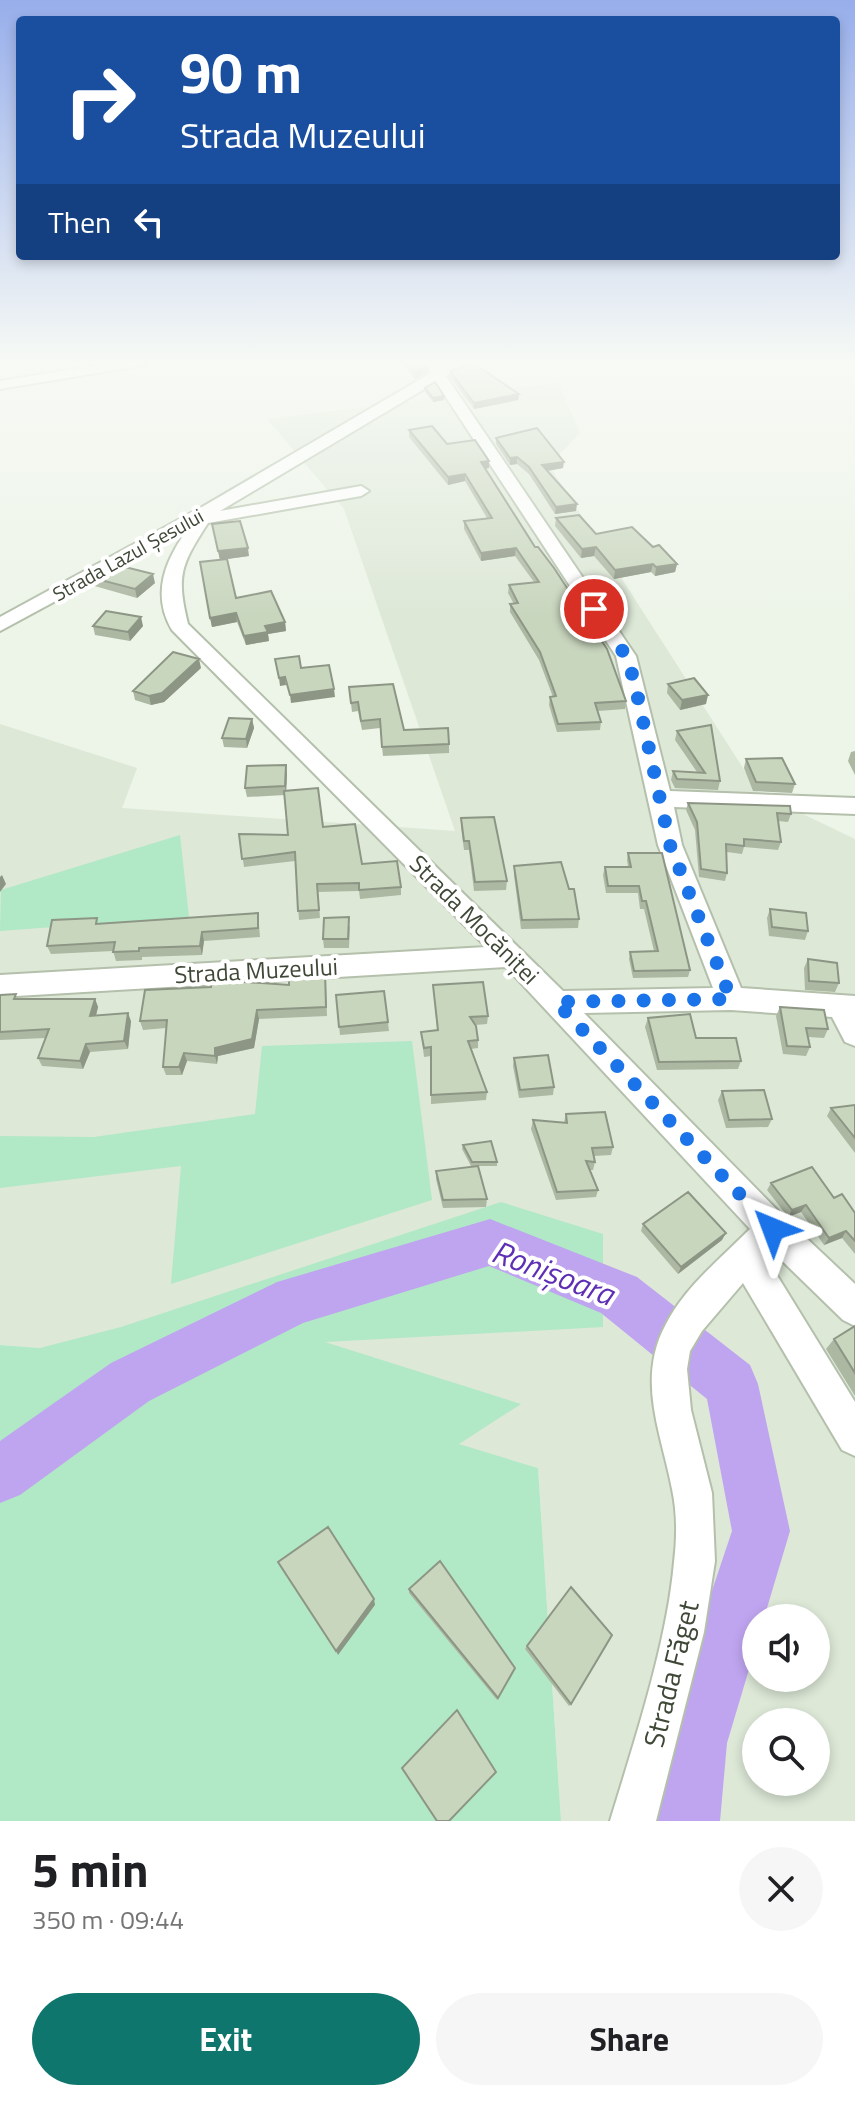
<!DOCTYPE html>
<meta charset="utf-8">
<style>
:root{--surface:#fff;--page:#f6f6f6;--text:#202124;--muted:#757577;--accent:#0f766e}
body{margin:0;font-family:"Titillium Web",sans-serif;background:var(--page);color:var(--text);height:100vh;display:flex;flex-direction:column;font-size:30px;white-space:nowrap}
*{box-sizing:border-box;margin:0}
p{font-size:26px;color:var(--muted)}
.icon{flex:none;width:44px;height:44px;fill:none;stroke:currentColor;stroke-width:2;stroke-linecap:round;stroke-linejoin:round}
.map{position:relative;height:1821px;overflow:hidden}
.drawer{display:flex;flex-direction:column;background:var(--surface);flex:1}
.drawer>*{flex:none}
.guide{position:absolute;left:16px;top:16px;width:824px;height:244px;border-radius:8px;box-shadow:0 4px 12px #0003;background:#1a4fa0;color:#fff;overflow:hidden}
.fabs{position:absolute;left:742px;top:1604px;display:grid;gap:16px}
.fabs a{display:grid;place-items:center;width:88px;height:88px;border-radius:50%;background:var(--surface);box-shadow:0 4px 12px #0003;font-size:40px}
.pin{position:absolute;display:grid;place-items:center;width:68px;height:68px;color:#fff;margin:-34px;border:4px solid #fff;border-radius:50%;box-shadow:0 2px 8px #0007}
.me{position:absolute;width:88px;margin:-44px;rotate:316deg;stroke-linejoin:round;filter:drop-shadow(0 0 6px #0008)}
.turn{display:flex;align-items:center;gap:28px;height:168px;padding:0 32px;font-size:36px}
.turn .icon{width:104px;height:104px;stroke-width:2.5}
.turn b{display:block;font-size:56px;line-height:68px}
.then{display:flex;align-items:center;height:76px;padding:0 32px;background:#0003;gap:16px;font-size:30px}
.round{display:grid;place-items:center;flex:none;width:84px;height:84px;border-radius:42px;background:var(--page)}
.overview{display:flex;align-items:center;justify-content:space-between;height:136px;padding:0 32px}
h1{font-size:48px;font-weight:700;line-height:60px}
.button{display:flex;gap:16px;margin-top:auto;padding:16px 32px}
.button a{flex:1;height:92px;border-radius:48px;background:var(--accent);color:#fff;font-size:32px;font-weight:700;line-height:92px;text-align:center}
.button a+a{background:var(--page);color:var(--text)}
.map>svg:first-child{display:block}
.residential{fill:#dde8d7;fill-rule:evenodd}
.green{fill:#b1e8c6}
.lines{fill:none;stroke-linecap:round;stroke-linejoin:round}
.river{fill:#bfa5f0;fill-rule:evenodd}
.minor-casing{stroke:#b4c0ab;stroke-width:4}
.minor{fill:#fff;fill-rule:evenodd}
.wall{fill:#adb8a3}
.shaded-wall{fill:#8d9685}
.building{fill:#c9d6be;stroke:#8d9685;stroke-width:2}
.route{stroke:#1a73e8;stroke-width:14;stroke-dasharray:0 25.2}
.labels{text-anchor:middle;stroke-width:8;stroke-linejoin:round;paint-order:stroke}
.far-street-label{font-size:20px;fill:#3f4837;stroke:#fff}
.street-label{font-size:24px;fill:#3f4837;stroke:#fff}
.near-street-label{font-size:28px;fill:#3f4837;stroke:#fff}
.near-water-label{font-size:32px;font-style:italic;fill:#5e2fb4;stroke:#fff}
</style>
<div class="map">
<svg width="855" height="1821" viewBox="0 0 855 1821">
<rect width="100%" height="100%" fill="#edf4e8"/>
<path class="residential" d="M558 383 580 433 549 465 759 793 855 839V1821H561L538 1468 170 1358 0 1345V724L137 768 122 808 455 831 344 509 267 419ZM756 1618H816V1678H756ZM756 1722H816V1782H756Z"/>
<path class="green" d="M180 835 189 917 0 931 1 890Z
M412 1041 432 1200 171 1284 181 1166 0 1188V1136L94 1137 255 1114 262 1046Z
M501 1202 603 1234V1327L325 1342 521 1404 459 1444 538 1468 561 1821H0V1345L40 1348 121 1327Z"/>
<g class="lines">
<path class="river" d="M490 1219 637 1277 750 1365 758 1384 790 1531 764 1618H756V1646L727 1743 720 1821H652L661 1743 732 1531 707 1399 601 1313 489 1266 303 1323 149 1401 20 1495 0 1503V1441L111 1363 277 1282Z"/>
<g class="minor-casing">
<path id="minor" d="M123 361H152L145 365 0 389V381Z
M428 361H440L442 366 452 361H467L446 376 636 656 670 791 855 798V814L674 807 682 845 741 988 855 996V1046L845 1042 832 1017 731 1010 584 1013 785 1218 855 1284V1326L843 1320 773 1252 767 1259 855 1402V1456L842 1450 743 1283 702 1331 690 1351 687 1369 691 1410 712 1493 715 1561 704 1632 656 1821H610C634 1742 667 1643 674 1562 677 1538 677 1512 672 1489 661 1432 636 1379 666 1324 685 1287 721 1258 750 1229L506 967 0 997V975L486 947 172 630C151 594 165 561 187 530L0 631V617L202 507 431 373ZM436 382 616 656 658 845 713 988 563 991 188 624C176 575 181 565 208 523L361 496 369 491 361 486 220 511Z"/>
</g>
<use href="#minor" class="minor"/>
</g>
<path class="wall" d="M400 361H424L428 372 415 379Z
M450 371 519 394 518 400 474 409 450 377Z
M425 388 444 396V400L433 402 425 392Z
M409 430 489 461V468L485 469 626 701 625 709 598 711 601 722 600 730 557 732 549 705 550 697H553L539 660 510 612V604H514L508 593 509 585 534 582 515 556 481 561 464 529V521L487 518 465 481 448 485 409 437Z
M496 438 563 468 547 471 576 511 555 514 529 474 517 464 510 465 496 444Z
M556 518 596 534 653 547 677 564 675 572 655 576 651 572 614 579 594 556 581 558 555 526Z
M212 524 249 556 227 559 236 598 285 622 286 631 268 634 269 641 246 645 237 622 212 627 200 562 220 560Z
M89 577 155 583 137 598 91 585Z
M93 626H143L130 641 95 635Z
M201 668 164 702 151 705 135 700 133 691Z
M668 684 706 704 680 710 667 693Z
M349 687 404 730 449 744V753L383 756 380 728 362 730 358 711 352 712Z
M252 719 254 728 247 748 224 747 222 738Z
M677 731 720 781 718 790 675 788 671 780 673 771 697 772 675 740Z
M855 751V775L848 761 851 752Z
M746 759 795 784 792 793 753 791 744 768Z
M286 765 287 774 286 791 362 864 401 887V895L360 899 359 891 318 892 320 918 299 920 295 861 244 867 239 834 288 835 285 795 247 797 245 788Z
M688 803 791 814 788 822 778 821 781 842 778 850 744 847 742 854 727 852V873L725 881 699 877 695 830 686 810Z
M461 818 507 881 506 890 474 891 469 850H464L461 827Z
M628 853 690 970 688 977 633 978 629 959 630 952 654 951 644 909H640L638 893H606L603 875 605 867H628L627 860Z
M514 866 569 889 579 919 578 928 521 929 514 875Z
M770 909 808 931 805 940 769 936 767 918Z
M258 913 260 937 204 941 202 955 142 957V960L116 961 113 951 51 954 47 946 99 924Z
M350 926 349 948H324L323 939Z
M808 959 839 983 835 992 805 990 804 968Z
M326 981 327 1016 259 1019 254 1048 218 1056 217 1064 187 1061 182 1075H166L163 1067 166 1028 143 1030 140 1021 211 987 246 982 289 985Z
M433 985 488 1016 487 1024 475 1025 478 1040V1048L471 1049 487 1092 486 1100 431 1104V1056L424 1057 421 1032 437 1030Z
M0 995 18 999H95L98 1007 96 1015 131 1021 128 1049 90 1052 83 1069 42 1066 38 1058 46 1038 0 1040Z
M336 995 388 1022 389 1031 340 1035Z
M780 1007 828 1029 824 1038 808 1037 810 1047 806 1056 783 1054 776 1016Z
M648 1018 696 1038 741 1061 738 1069 657 1070 645 1027Z
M514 1058 554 1087 553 1095 519 1098 513 1066Z
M722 1091 772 1119 768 1127 726 1128 718 1100Z
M855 1105V1153L827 1116 831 1108Z
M566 1114 613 1147 611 1155 594 1156 595 1162 593 1170H590L598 1190 596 1197 556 1200 531 1129 533 1120 564 1122Z
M463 1145 497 1162V1166H471L462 1149Z
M436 1171 487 1199 486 1207 443 1208 436 1179Z
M771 1183 834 1198 855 1213V1254L842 1238 824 1245 801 1212 788 1217 767 1190Z
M643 1224 722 1240 678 1274 641 1231Z
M855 1326V1396L826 1349 834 1339Z
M409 1589 515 1668 497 1700 409 1593Z
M527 1646 571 1704 569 1706 525 1649Z"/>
<path class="shaded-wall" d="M428 364V372L415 379V371Z
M519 394 518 400 474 409V403Z
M444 396V400L433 402V398Z
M517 457V464L510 465V458Z
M489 461V468L480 469 481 462Z
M564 462 563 468 541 472 542 465Z
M465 474V481L448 485V477Z
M577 504 576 511 555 514 556 507Z
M596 547 594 556 581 558 582 549Z
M248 548 249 556 220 560 218 551Z
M516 548 515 556 481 561V553Z
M653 564 651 572 614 579 615 570Z
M677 564 675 572 655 576 656 567Z
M153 574 155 583 137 598 135 589Z
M236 613 237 622 212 627 210 618Z
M141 617 143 626 130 641 128 632Z
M285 622 286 631 268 634 269 641 246 645 244 636 265 626Z
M199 659 201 668 164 702 151 705 149 696Z
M285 677 286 685 280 686 279 678Z
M334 689 335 697 291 703 290 695Z
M708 695 706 704 680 710 682 700Z
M252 719 254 728 247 748 246 739Z
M286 765 287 774 286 795 285 786Z
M2 875 6 884 0 892V877Z
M202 932 204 941 202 955 200 946Z
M95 999 98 1007 94 1024 90 1016Z
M257 1010 259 1019 254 1048 218 1056 217 1064 215 1056V1048Z
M128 1013 131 1021 128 1049 124 1041Z
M86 1044 90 1052 83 1069 80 1061Z
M184 1053 187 1061 182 1075 179 1067Z
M806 1205 801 1212 788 1217 792 1210Z
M846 1231 842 1238 824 1245 829 1238Z
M726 1233 722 1240 678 1274 681 1267Z
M374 1599 375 1605 338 1655 336 1651Z"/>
<path class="building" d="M406 361H424L428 364 415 371Z
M473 363 519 394 474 403 450 371Z
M435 382 444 396 433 398 425 388Z
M432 426 447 444 475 440 489 461 481 462 535 547H538L554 568 607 649 626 701 595 703 601 722 558 724 550 697 556 696 540 652 510 604 518 603 509 585 539 582 516 548 481 553 464 521 492 518 465 474 448 477 409 430Z
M537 428 564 462 542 465 577 504 556 507 529 467 517 457 510 458 496 438Z
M579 515 596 534 632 527 653 547 659 545 677 564 656 567 653 564 615 570 596 547 582 549 556 518Z
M240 521 248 548 218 551 212 524Z
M227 559 236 598 271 591 285 622 265 626 268 632 244 636 236 613 210 618 200 562Z
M113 564 153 574 135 589 89 577Z
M106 611 141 617 128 632 93 626Z
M173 652 199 659 162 693 149 696 133 691Z
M299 656 301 668 329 665 334 689 290 695 285 677 279 678 275 659Z
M694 678 708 695 682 700 668 684Z
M393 684 404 730 448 728 449 744 382 747 380 719 361 721 358 702 351 703 349 687Z
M229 718 252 719 246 739 222 738Z
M711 725 720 781 677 779 673 771 705 773 677 731Z
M782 758 795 784 756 782 746 759Z
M286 765 285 786 245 788 247 766Z
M318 788 323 827 355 824 362 864 397 861 401 887 359 890V883L317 884 319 910 298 911 295 852 242 859 239 834 288 835 284 791Z
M688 803 790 806 791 814 777 813 781 842 744 839V846L726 844 727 873 701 869 697 822Z
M494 817 507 881 475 882 469 841H464L461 818Z
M628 853H662L690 970 634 971 630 952 658 951 646 901H642L639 886H608L605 867H631Z
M561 862 569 889H574L579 919 522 920 514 866Z
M770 909 806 913 808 931 772 927Z
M258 913V928L202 932 200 946 139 948V951L113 952 115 942 47 946 52 920 97 918 96 924Z
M349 917 348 939H323L324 918Z
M808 959 837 963 839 983 809 981Z
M325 972 326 1007 257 1010 252 1039 215 1048V1056L184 1053 179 1067H163L167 1020 140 1021 145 990 211 987V979L245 977V982L289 985V974Z
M483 982 488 1016 470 1017 476 1026 478 1040 468 1041 487 1092 431 1095V1047L424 1048 421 1032 438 1030 433 985Z
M384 991 388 1022 339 1027 336 995Z
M16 994 14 999H95L90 1016 128 1013 124 1041 86 1044 80 1061 38 1058 49 1029 0 1032V995Z
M780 1007 824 1010 828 1029 806 1028 810 1047 787 1046Z
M690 1014 696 1038H736L741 1061 659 1062 648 1018Z
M548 1055 554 1087 520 1090 514 1058Z
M764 1090 772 1119 729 1120 722 1091Z
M855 1105V1138L831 1108Z
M605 1112 613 1147 592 1148 595 1162 586 1161 598 1190 557 1192 533 1120 567 1123 566 1114Z
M491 1141 497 1162H472L463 1145Z
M478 1166 487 1199 443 1200 436 1171Z
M812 1167 834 1198 842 1194 855 1213V1241L846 1231 829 1238 806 1205 792 1210 771 1183Z
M688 1192 726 1233 681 1267 643 1224Z
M855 1326V1373L834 1339Z
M328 1527 374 1599 336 1651 278 1562Z
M440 1561 515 1668 498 1698 409 1589Z
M571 1587 612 1635 571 1704 527 1646Z
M457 1710 496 1772 449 1821H437L402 1768Z"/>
<linearGradient id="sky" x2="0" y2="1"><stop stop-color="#97aeeb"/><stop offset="0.59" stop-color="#f7faf5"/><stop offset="1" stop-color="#f7faf5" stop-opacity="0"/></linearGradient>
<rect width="855" height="615" fill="url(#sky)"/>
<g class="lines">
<path class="route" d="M594 609 626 656 634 680 670 845 731 999 556 1002 773 1229"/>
</g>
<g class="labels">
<g class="far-street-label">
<text transform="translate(128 555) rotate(-29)" y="7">Strada Lazul Șesului</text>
</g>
<g class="street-label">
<text transform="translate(474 920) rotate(45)" y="8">Strada Mocăniței</text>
<text transform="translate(256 971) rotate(-3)" y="8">Strada Muzeului</text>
</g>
<g class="near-street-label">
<text transform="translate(671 1674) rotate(-76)" y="10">Strada Făget</text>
</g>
<g class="near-water-label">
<text transform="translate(553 1273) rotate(21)" y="11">Ronișoara</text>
</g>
</g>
</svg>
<div class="fabs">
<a><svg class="icon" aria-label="sound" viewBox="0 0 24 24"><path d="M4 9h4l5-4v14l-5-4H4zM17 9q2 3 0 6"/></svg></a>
<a><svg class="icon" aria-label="search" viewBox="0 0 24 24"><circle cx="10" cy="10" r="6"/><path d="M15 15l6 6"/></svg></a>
</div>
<div class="pin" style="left:594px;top:609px;background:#d93025"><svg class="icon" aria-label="arrive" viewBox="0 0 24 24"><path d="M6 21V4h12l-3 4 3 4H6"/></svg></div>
<svg class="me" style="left:773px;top:1229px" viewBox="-20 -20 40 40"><path d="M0-17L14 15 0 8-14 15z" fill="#1a73e8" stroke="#fff" stroke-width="4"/></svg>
<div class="guide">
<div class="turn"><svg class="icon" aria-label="right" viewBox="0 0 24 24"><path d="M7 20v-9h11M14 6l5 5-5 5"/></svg><div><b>90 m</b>Strada Muzeului</div></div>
<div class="then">Then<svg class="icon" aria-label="left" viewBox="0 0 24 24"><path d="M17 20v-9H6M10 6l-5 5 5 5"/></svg></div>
</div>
</div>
<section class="drawer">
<div class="overview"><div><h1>5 min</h1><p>350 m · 09:44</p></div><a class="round"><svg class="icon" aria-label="close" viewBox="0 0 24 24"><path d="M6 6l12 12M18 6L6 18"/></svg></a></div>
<div class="button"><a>Exit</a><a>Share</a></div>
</section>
